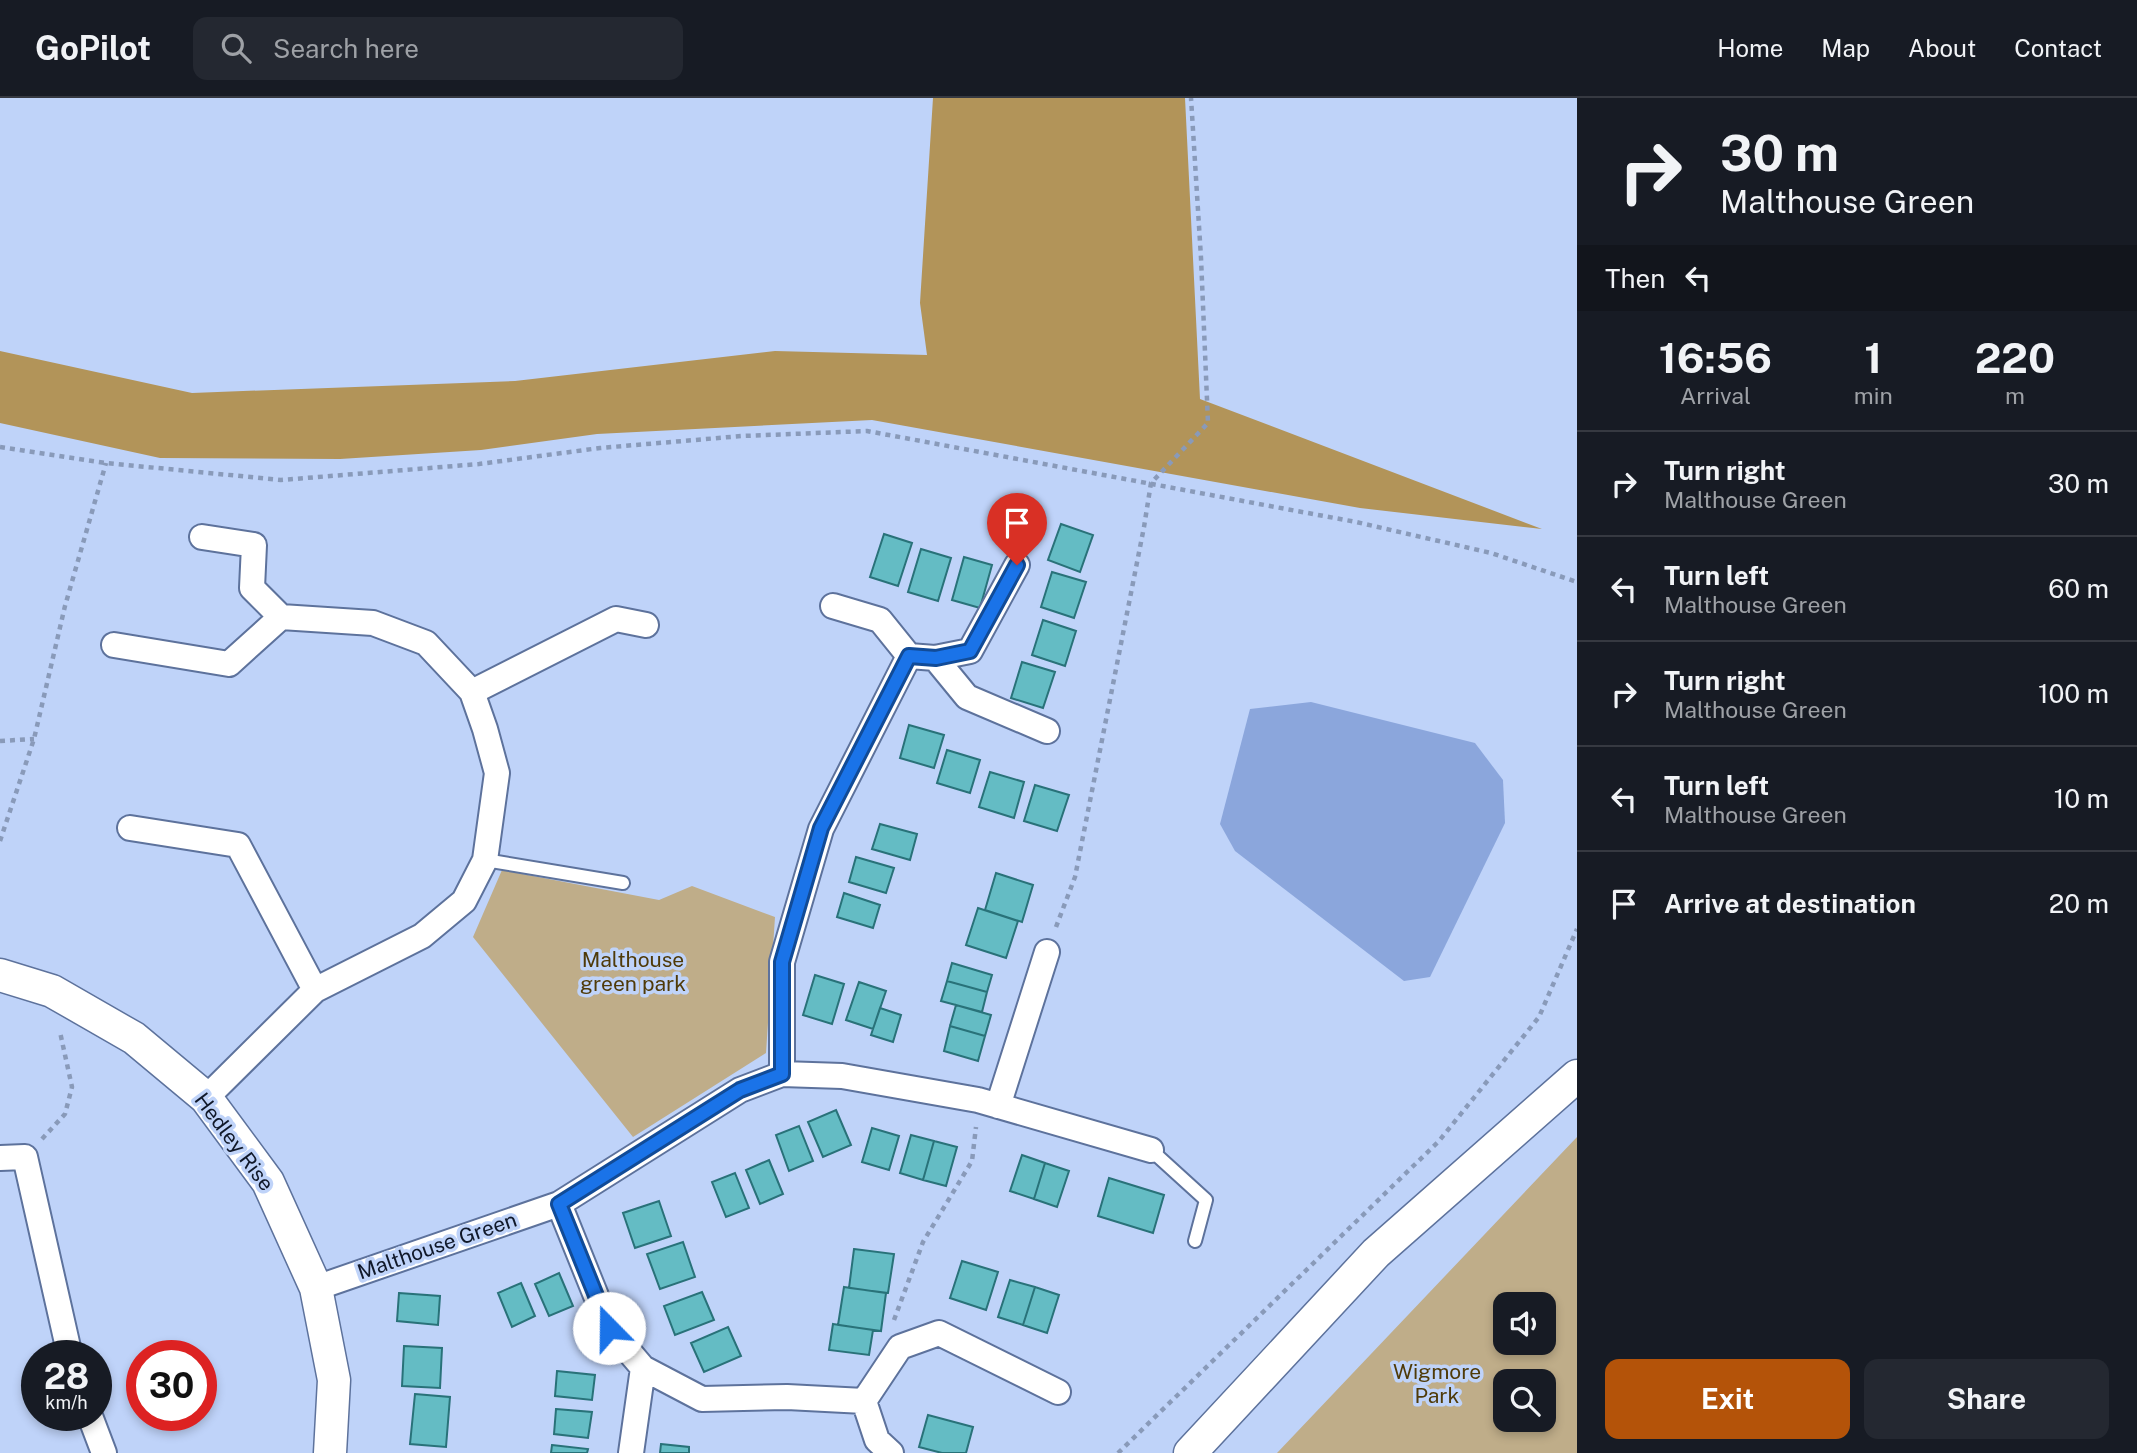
<!DOCTYPE html>
<style>
:root{--surface:#171b24;--page:#242831;--text:#f1f3f6;--muted:#9ea1a6;--line:#363941;--accent:#b45309}
body{margin:0;font-family:"Public Sans",sans-serif;background:var(--page);color:var(--text);height:100vh;display:flex;flex-direction:column;font-size:26px;white-space:nowrap}
*{box-sizing:border-box;margin:0}
p{font-size:23px;color:var(--muted)}
.icon{flex:none;width:38px;height:38px;fill:none;stroke:currentColor;stroke-width:2;stroke-linecap:round;stroke-linejoin:round}
.map{position:relative;flex:1;overflow:hidden}
.drawer{display:flex;flex-direction:column;background:var(--surface);width:560px}
.drawer>*{flex:none}
.guide{background:#171b24;color:var(--text);overflow:hidden}
.controls{position:absolute;left:1493px;top:1194px;display:grid;gap:14px}
.controls a{display:grid;place-items:center;width:63px;height:63px;border-radius:14px;background:var(--surface);box-shadow:0 4px 10px #0003;font-size:35px}
.speed{position:absolute;left:21px;top:1242px;display:flex;gap:14px;font-size:35px;font-weight:700;text-align:center}
.speed>*{display:grid;place-content:center;width:91px;height:91px;border-radius:50%;background:var(--surface);box-shadow:0 4px 10px #0003;line-height:1}
.speed small{font-size:18px;font-weight:400}
.speed .limit{border:10px solid #d22;background:#fff;color:#111}
.pin{position:absolute;display:grid;place-items:center;width:60px;height:60px;color:#fff;margin:-72px -30px;border-radius:50% 50% 50% 0;rotate:-45deg;box-shadow:0 0 7px #0007}
.pin .icon{rotate:45deg}
.me{position:absolute;width:77px;margin:-38px;rotate:338deg;stroke-linejoin:round;filter:drop-shadow(0 0 5px #0008)}
.turn{display:flex;align-items:center;gap:24px;height:147px;padding:0 28px;font-size:32px}
.turn .icon{width:91px;height:91px;stroke-width:2.5}
.turn b{display:block;font-size:49px;line-height:60px}
.then{display:flex;align-items:center;height:66px;padding:0 28px;background:#0003;gap:14px;font-size:26px}
.eta{display:flex;justify-content:space-evenly;align-items:center;height:119px;text-align:center}
.eta b{font-size:42px;font-weight:700;line-height:49px}
.cta{display:flex;gap:14px;margin-top:auto;padding:14px 28px}
.cta a{flex:1;height:80px;border-radius:14px;background:var(--accent);color:#fff;font-size:28px;font-weight:700;line-height:80px;text-align:center}
.cta a+a{background:var(--page);color:var(--text)}
ul{padding:0;list-style:none}
li{display:flex;align-items:center;gap:21px;height:105px;padding:0 28px;border-top:2px solid var(--line)}
li div{flex:1}
li b{display:block;font-size:26px}
li em{font-style:normal}
header{display:flex;align-items:center;gap:42px;box-sizing:border-box;height:98px;padding:0 35px;background:var(--surface);border-bottom:2px solid var(--line)}
header strong{font-size:33px}
nav{display:flex;gap:38px;margin-inline-start:auto;font-size:24px}
.search{width:490px;height:63px;background:var(--page);display:flex;align-items:center;gap:18px;box-sizing:border-box;padding:0 24px;border-radius:14px;color:var(--muted);font-size:26px}
main{display:flex;flex:1;min-height:0}
.map>svg:first-child{display:block}
.green{fill:#bfad89;fill-rule:evenodd}
.forest{fill:#b29459}
.water{fill:#8ba6dc}
.building{fill:#64bcc4;stroke:#297279;stroke-width:2}
.lines{fill:none;stroke-linecap:round;stroke-linejoin:round}
.service-casing{stroke:#5d729c;stroke-width:16}
.minor-casing{stroke:#5d729c;stroke-width:28}
.tertiary-casing{stroke:#5d729c;stroke-width:35}
.path{stroke:#899ab9;stroke-width:4.5;stroke-dasharray:5 5;stroke-linecap:butt}
.service{stroke:#fff;stroke-width:12}
.minor{stroke:#fff;stroke-width:24}
.tertiary{stroke:#fff;stroke-width:32}
.route-casing{stroke:#114b97;stroke-width:18}
.route{stroke:#1a73e8;stroke-width:12}
.labels{text-anchor:middle;stroke-width:7;stroke-linejoin:round;paint-order:stroke}
.park-label{font-size:21px;fill:#4f3a08;stroke:#bfd3f9}
.street-label{font-size:21px;fill:#101829;stroke:#bfd3f9}
</style>
<header>
<strong>GoPilot</strong>
<div class="search"><svg class="icon" aria-label="search" viewBox="0 0 24 24"><circle cx="10" cy="10" r="6"/><path d="M15 15l6 6"/></svg>Search here</div>
<nav><a>Home</a><a>Map</a><a>About</a><a>Contact</a></nav>
</header>
<main>
<div class="map">
<svg width="1577" height="1355" viewBox="0 0 1577 1355">
<rect width="100%" height="100%" fill="#bfd3f9"/>
<path class="green" d="M502 772 659 802 692 788 775 819 766 955 633 1039 473 839Z
M1577 1039V1355H1277ZM1505 1206H1544V1244H1505ZM1505 1283H1544V1321H1505Z"/>
<path class="forest" d="M933 0H1185L1200 301 1542 431 1360 410 872 322 597 336 481 352 340 361 160 360 0 325V253L192 295 515 283 775 253 927 257 920 205Z"/>
<path class="water" d="M1311 604 1475 645 1503 682 1505 725 1430 879 1404 883 1235 753 1220 726 1250 611Z"/>
<path class="building" d="M1061 426 1093 437 1080 474 1048 462Z
M884 436 912 445 898 488 870 479Z
M921 451 951 460 938 503 908 494Z
M964 459 992 467 980 510 952 502Z
M1052 474 1086 484 1074 520 1041 509Z
M1043 522 1076 533 1065 568 1032 557Z
M1022 564 1055 574 1043 610 1011 600Z
M909 627 944 637 934 670 900 660Z
M947 652 980 662 970 695 937 685Z
M990 674 1024 684 1014 720 979 709Z
M1035 687 1069 697 1057 733 1024 723Z
M880 726 917 736 910 762 872 751Z
M856 759 894 770 886 795 849 784Z
M996 775 1033 787 1022 824 985 812Z
M844 795 880 807 873 830 837 819Z
M978 810 1018 823 1006 860 966 847Z
M952 865 992 877 987 894 947 883Z
M815 877 844 886 832 926 803 917Z
M947 883 987 894 982 914 941 903Z
M859 884 886 893 873 931 846 922Z
M956 907 991 917 985 938 950 928Z
M880 910 901 917 893 944 871 937Z
M950 928 985 938 978 963 944 953Z
M836 1012 851 1047 823 1059 808 1024Z
M799 1028 813 1063 789 1073 776 1037Z
M872 1030 899 1038 889 1072 862 1064Z
M911 1037 934 1043 923 1082 900 1075Z
M934 1043 957 1049 946 1088 923 1082Z
M1022 1057 1045 1065 1034 1101 1010 1093Z
M769 1062 783 1096 760 1106 746 1072Z
M1045 1065 1069 1073 1057 1109 1034 1101Z
M735 1075 749 1110 726 1119 712 1084Z
M1109 1080 1164 1097 1153 1135 1098 1118Z
M659 1103 671 1138 635 1150 623 1115Z
M683 1144 695 1179 660 1191 647 1156Z
M854 1151 894 1156 888 1195 849 1190Z
M962 1163 998 1174 986 1212 950 1200Z
M559 1175 573 1208 549 1218 535 1186Z
M1010 1182 1035 1189 1023 1227 998 1219Z
M521 1185 535 1218 512 1229 498 1195Z
M844 1189 886 1195 881 1233 838 1227Z
M1035 1189 1059 1197 1047 1235 1023 1227Z
M702 1194 714 1222 675 1237 664 1208Z
M399 1195 440 1198 438 1227 397 1223Z
M833 1226 873 1232 869 1257 829 1252Z
M728 1229 741 1258 704 1274 691 1245Z
M404 1248 442 1250 440 1290 402 1288Z
M557 1273 595 1277 592 1302 555 1298Z
M415 1296 450 1299 446 1349 410 1346Z
M556 1311 592 1314 588 1340 554 1336Z
M928 1317 973 1329 966 1355H942L919 1349Z
M661 1346 689 1349V1355H660Z
M552 1347 588 1351 587 1355H551Z"/>
<g class="lines">
<g class="service-casing">
<path id="service" d="M485 762 623 785
M1151 1052 1206 1102 1195 1143"/>
</g>
<g class="minor-casing">
<path id="minor" d="M202 439 254 447 252 490 281 519 373 525 426 545 472 594 485 631 497 675 485 762 464 803 422 838 315 892 206 1000
M833 508 880 522 909 558 935 560 967 599 1047 633
M114 547 229 566 281 519
M935 560 970 553 1017 467
M472 594 616 521 646 527
M130 730 238 747 315 892
M782 976V864L821 731 909 558
M998 1008 1047 854
M0 1060 25 1059 70 1258
M559 1106 740 992 782 976 842 978 978 1002 1151 1052
M316 1190 559 1106 609 1230 643 1270 702 1301 787 1299 864 1303 900 1249 939 1235 1058 1294
M864 1303 877 1342 891 1355
M90 1318 104 1355
M631 1355 643 1270"/>
</g>
<g class="tertiary-casing">
<path id="tertiary" d="M0 877 52 893 134 940 206 1000 268 1084 316 1190 334 1282 330 1355
M1190 1355 1376 1155 1577 978"/>
</g>
<path class="path" d="M0 349 106 365 281 382 479 366 600 350 742 338 867 333 1356 424 1491 455 1577 484
M0 643 34 641
M0 743 34 641 65 508 106 365
M1056 829 1075 779 1144 429 1151 385 1208 325 1201 160 1191 0
M42 1041 65 1016 72 989 60 934
M894 1222 923 1144 972 1063 976 1029
M1118 1355 1439 1043 1539 919 1577 831"/>
<use href="#service" class="service"/>
<use href="#minor" class="minor"/>
<use href="#tertiary" class="tertiary"/>
</g>
<g class="lines">
<g class="route-casing">
<path id="route" d="M609 1230 559 1106 740 992 782 976V864L821 730 909 558 936 560 970 553 1017 467"/>
</g>
<use href="#route" class="route"/>
</g>
<g class="labels">
<g class="park-label">
<text x="633" y="869">Malthouse<tspan x="633" dy="24">green park</tspan></text>
<text x="1437" y="1281">Wigmore<tspan x="1437" dy="24">Park</tspan></text>
</g>
<g class="street-label">
<text transform="translate(234 1044) rotate(53)" y="7">Hedley Rise</text>
<text transform="translate(437 1148) rotate(-19)" y="7">Malthouse Green</text>
</g>
</g>
</svg>
<div class="controls">
<a><svg class="icon" aria-label="sound" viewBox="0 0 24 24"><path d="M4 9h4l5-4v14l-5-4H4zM17 9q2 3 0 6"/></svg></a>
<a><svg class="icon" aria-label="search" viewBox="0 0 24 24"><circle cx="10" cy="10" r="6"/><path d="M15 15l6 6"/></svg></a>
</div>
<div class="speed"><div>28<small>km/h</small></div><div class="limit">30</div></div>
<div class="pin" style="left:1017px;top:467px;background:#d93025"><svg class="icon" aria-label="arrive" viewBox="0 0 24 24"><path d="M6 21V4h12l-3 4 3 4H6"/></svg></div>
<svg class="me" style="left:609px;top:1230px" viewBox="-20 -20 40 40"><circle r="19" fill="#fff"/><path d="M0-13L10 11 0 6-10 11z" fill="#1a73e8"/></svg>
</div>
<section class="drawer">
<div class="guide">
<div class="turn"><svg class="icon" aria-label="right" viewBox="0 0 24 24"><path d="M7 20v-9h11M14 6l5 5-5 5"/></svg><div><b>30 m</b>Malthouse Green</div></div>
<div class="then">Then<svg class="icon" aria-label="left" viewBox="0 0 24 24"><path d="M17 20v-9H6M10 6l-5 5 5 5"/></svg></div>
</div>
<div class="eta">
<div><b>16:56</b><p>Arrival</p></div>
<div><b>1</b><p>min</p></div>
<div><b>220</b><p>m</p></div>
</div>
<ul>
<li><svg class="icon" aria-label="right" viewBox="0 0 24 24"><path d="M7 20v-9h11M14 6l5 5-5 5"/></svg><div><b>Turn right</b><p>Malthouse Green</p></div><em>30 m</em></li>
<li><svg class="icon" aria-label="left" viewBox="0 0 24 24"><path d="M17 20v-9H6M10 6l-5 5 5 5"/></svg><div><b>Turn left</b><p>Malthouse Green</p></div><em>60 m</em></li>
<li><svg class="icon" aria-label="right" viewBox="0 0 24 24"><path d="M7 20v-9h11M14 6l5 5-5 5"/></svg><div><b>Turn right</b><p>Malthouse Green</p></div><em>100 m</em></li>
<li><svg class="icon" aria-label="left" viewBox="0 0 24 24"><path d="M17 20v-9H6M10 6l-5 5 5 5"/></svg><div><b>Turn left</b><p>Malthouse Green</p></div><em>10 m</em></li>
<li><svg class="icon" aria-label="arrive" viewBox="0 0 24 24"><path d="M6 21V4h12l-3 4 3 4H6"/></svg><div><b>Arrive at destination</b></div><em>20 m</em></li>
</ul>
<div class="cta"><a>Exit</a><a>Share</a></div>
</section>
</main>
